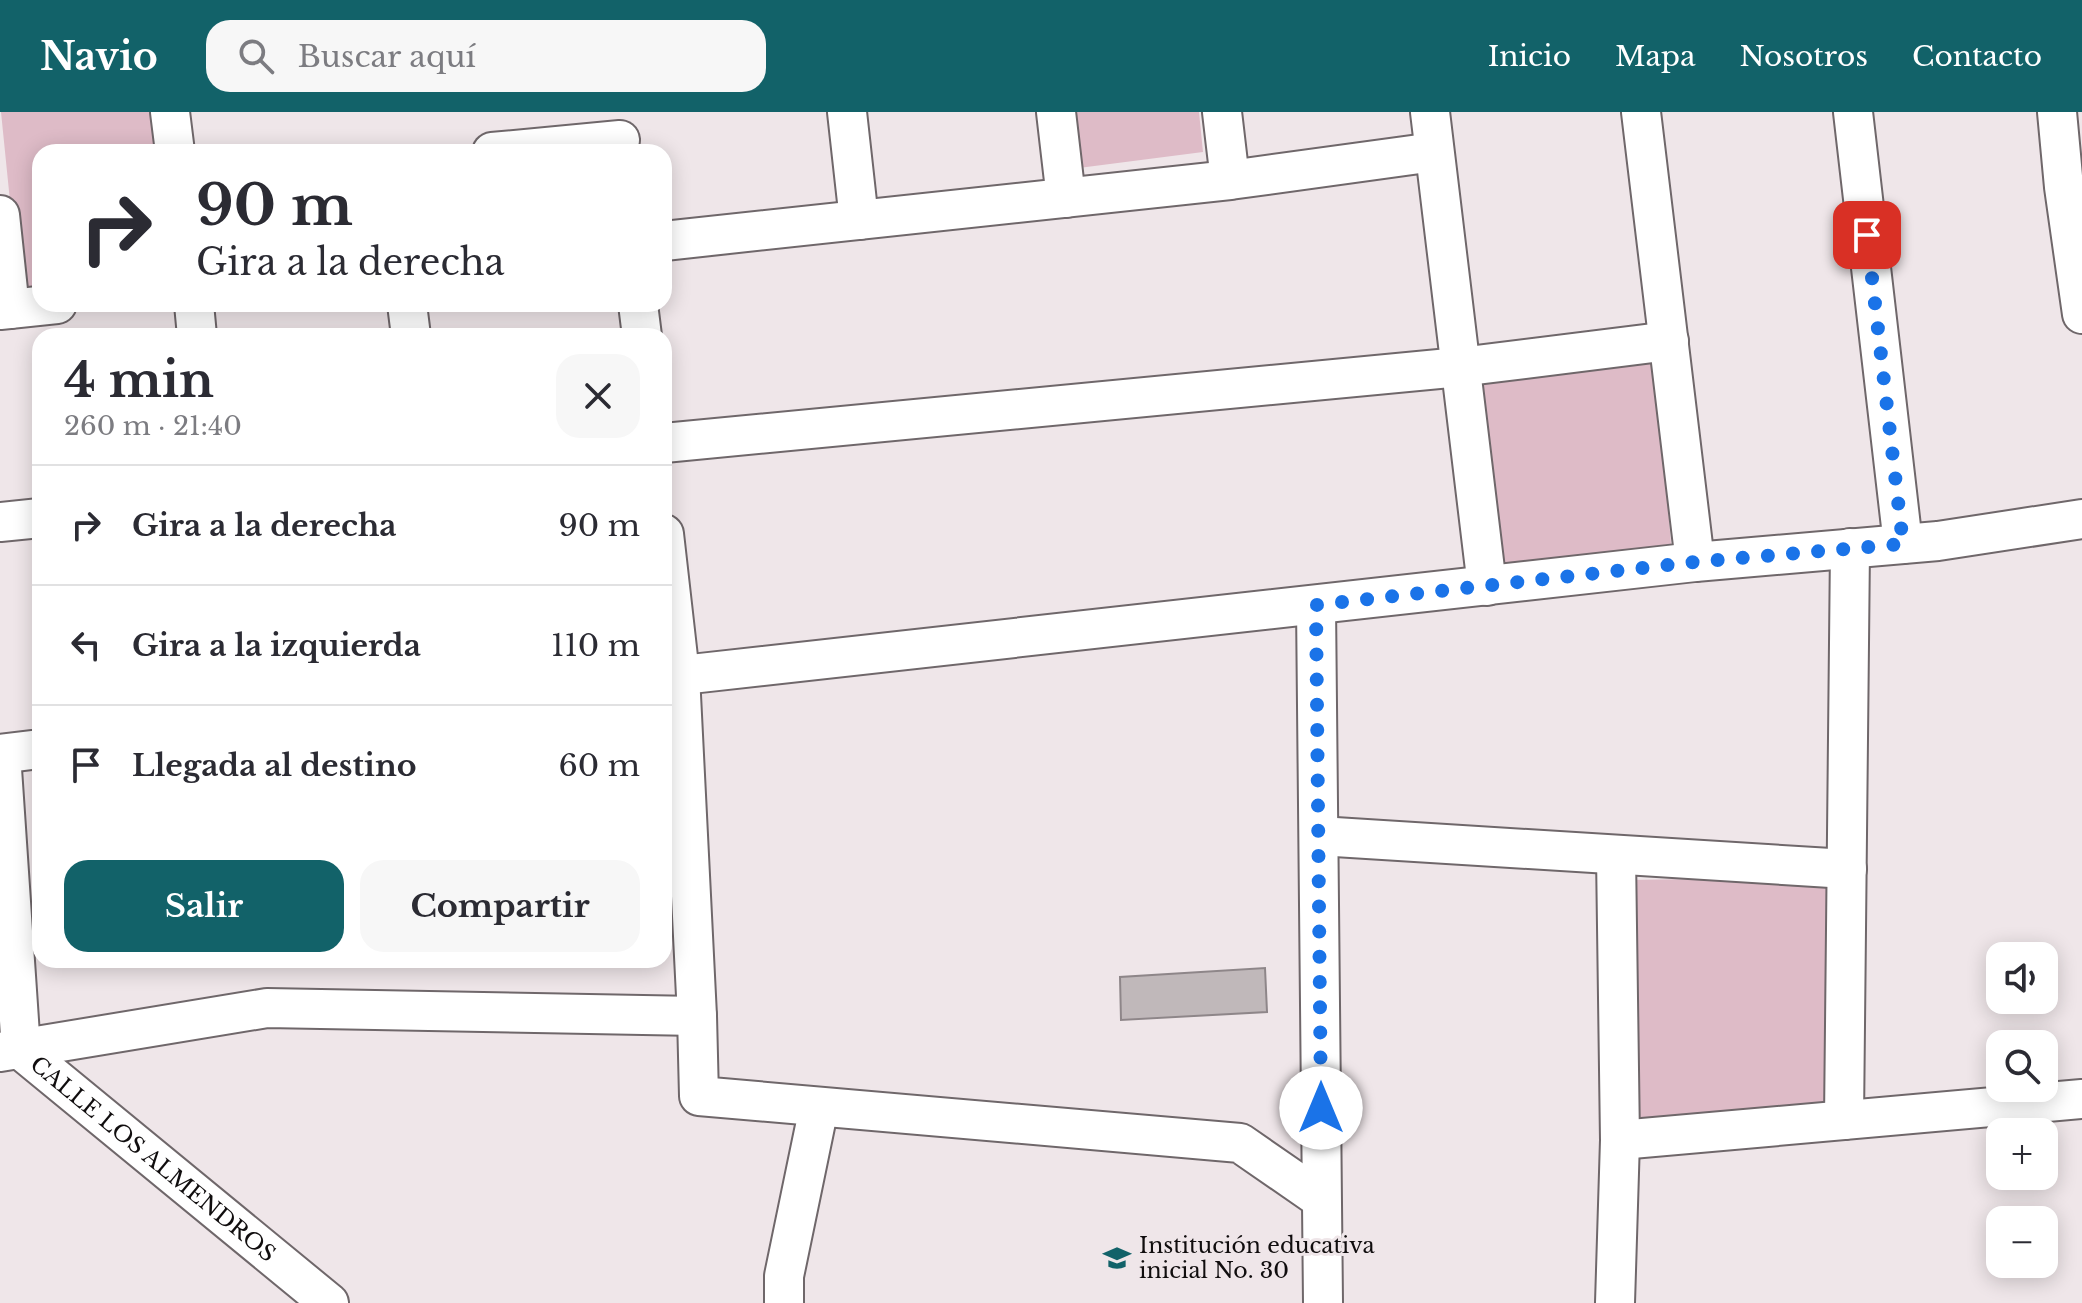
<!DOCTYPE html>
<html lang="es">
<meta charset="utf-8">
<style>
:root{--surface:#fff;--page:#f7f7f7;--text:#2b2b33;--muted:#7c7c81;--line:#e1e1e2;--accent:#126269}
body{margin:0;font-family:"Libre Baskerville",serif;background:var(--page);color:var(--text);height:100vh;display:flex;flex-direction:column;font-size:30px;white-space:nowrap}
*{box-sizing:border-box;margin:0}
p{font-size:26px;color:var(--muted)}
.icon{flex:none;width:44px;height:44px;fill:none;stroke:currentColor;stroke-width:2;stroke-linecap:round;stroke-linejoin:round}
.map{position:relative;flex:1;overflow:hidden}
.drawer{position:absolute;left:32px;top:216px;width:640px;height:640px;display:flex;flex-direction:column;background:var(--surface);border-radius:24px;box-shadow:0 4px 20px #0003}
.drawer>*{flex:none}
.banner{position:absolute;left:32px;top:32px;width:640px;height:168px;border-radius:24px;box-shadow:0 4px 20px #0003;background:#fff;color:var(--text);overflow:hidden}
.buttons{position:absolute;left:1986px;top:830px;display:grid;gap:16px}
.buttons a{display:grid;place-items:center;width:72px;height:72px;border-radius:16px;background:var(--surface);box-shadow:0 4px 20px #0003;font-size:40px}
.pin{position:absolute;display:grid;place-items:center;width:68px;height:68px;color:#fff;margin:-34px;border-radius:16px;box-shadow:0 4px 12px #0006}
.me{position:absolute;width:88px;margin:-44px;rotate:0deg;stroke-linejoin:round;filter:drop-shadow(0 0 6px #0008)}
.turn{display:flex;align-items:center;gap:28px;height:168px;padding:0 32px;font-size:36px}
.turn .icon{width:104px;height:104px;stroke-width:2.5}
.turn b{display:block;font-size:56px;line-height:68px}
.round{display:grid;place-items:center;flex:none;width:84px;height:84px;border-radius:24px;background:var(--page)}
.overview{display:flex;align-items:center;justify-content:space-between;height:136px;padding:0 32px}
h1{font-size:48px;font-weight:700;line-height:60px}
.action{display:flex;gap:16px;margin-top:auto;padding:16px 32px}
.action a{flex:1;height:92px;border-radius:24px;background:var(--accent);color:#fff;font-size:32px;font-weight:700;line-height:92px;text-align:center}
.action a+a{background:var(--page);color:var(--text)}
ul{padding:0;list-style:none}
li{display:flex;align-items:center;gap:24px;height:120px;padding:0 32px;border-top:2px solid var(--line)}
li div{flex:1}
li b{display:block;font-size:30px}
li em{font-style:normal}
header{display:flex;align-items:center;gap:48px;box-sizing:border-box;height:112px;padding:0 40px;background:var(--accent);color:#fff}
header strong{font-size:38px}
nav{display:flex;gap:44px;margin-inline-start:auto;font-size:28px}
.search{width:560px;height:72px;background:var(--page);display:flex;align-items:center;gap:20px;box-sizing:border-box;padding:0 28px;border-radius:24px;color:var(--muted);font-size:30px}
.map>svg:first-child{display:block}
.green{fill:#debbc7}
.building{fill:#c0b8ba;stroke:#8e8689;stroke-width:2}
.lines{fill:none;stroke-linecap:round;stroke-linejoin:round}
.minor-casing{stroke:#6f676a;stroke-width:42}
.minor{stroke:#fff;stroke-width:38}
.route{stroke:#1a73e8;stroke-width:14;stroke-dasharray:0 25.2}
.labels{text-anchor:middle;stroke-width:6;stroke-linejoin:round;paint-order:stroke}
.street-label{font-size:22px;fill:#100d0e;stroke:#efe6e9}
.poi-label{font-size:22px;fill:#100d0e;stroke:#efe6e9;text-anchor:start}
</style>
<header>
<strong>Navio</strong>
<div class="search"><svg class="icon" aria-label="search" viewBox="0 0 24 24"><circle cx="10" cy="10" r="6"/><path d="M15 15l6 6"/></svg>Buscar aquí</div>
<nav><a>Inicio</a><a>Mapa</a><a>Nosotros</a><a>Contacto</a></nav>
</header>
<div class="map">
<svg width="2082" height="1191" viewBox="0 0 2082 1191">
<rect width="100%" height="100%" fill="#efe6e9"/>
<path class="green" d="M1 0H153L157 40H40V186L20 188Z
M1064 0H1199L1203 40 1071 57Z
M1656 243 1671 432 1504 454 1480 260Z
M1828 765 1827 999 1632 1009 1628 768Z"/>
<path class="building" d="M1265 856 1267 900 1121 908 1120 865Z"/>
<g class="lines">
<g class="minor-casing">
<g id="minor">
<path d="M170 0 175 40"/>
<path d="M847 0 859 108"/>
<path d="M1056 0 1066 86"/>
<path d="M1222 0 1230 68"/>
<path d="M1430 0 1487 474"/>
<path d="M1641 0 1695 450"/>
<path d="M1853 0 1903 432"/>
<path d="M2057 0 2064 75 2082 202"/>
<path d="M492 40 620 28"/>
<path d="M0 103 10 197"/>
<path d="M664 129 1230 68 1434 40"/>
<path d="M194 192 197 224"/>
<path d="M407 192 411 224"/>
<path d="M638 192 642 224"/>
<path d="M0 198 57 192"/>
<path d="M664 331 1460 255 1669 229"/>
<path d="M0 410 40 406"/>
<path d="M664 422 680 563 697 904 699 984 1240 1031 1321 1087"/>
<path d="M1316 493 1323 1191"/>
<path d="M664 565 1695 450 1938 429 2082 407"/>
<path d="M0 642 40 637"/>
<path id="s1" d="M1 642 21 938 329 1191"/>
<path d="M1319 724 1847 757"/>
<path d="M0 940 267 896 697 904"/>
<path d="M1844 1008 1850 436"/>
<path d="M1620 1028 2082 987"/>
<path d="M784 1191V1164L819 995"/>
<path d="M1615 1191 1620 1028 1616 743"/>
</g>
</g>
<use href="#minor" class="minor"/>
</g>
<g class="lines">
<path class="route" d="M1321 996 1316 493 1695 450 1903 432 1867 123"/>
</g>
<defs>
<g id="school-bare" transform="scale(2.16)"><path d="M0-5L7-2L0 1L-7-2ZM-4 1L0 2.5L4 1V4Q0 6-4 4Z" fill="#126269" stroke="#efe6e9" stroke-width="2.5" paint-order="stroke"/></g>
</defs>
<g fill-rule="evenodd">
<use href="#school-bare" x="1117" y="1146"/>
</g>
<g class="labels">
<g class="street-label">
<text dy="8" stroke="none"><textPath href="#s1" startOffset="468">CALLE LOS ALMENDROS</textPath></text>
</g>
<g class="poi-label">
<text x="1139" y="1141">Institución educativa<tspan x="1139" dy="25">inicial No. 30</tspan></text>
</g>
</g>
</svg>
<div class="buttons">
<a><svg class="icon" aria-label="sound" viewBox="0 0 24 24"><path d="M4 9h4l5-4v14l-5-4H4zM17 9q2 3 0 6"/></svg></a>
<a><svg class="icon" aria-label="search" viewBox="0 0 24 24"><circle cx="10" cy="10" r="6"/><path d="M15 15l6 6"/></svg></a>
<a>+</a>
<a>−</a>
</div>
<div class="pin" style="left:1867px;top:123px;background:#d93025"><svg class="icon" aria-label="arrive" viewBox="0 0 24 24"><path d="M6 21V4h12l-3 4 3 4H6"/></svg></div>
<svg class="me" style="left:1321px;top:996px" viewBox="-20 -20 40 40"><circle r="19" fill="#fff"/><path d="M0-13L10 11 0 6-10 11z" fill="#1a73e8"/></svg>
<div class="banner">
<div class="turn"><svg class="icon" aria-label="right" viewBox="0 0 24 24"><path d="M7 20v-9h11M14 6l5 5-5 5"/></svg><div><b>90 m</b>Gira a la derecha</div></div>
</div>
<section class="drawer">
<div class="overview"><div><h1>4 min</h1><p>260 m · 21:40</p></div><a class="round"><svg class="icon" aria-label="close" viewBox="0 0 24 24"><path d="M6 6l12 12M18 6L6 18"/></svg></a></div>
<ul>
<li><svg class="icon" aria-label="right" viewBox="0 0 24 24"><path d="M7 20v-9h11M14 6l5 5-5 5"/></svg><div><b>Gira a la derecha</b></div><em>90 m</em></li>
<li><svg class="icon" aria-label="left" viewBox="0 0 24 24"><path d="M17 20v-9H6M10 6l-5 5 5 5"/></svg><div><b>Gira a la izquierda</b></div><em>110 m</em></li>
<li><svg class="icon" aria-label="arrive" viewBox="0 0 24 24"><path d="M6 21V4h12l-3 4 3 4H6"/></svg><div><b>Llegada al destino</b></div><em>60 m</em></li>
</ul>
<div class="action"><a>Salir</a><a>Compartir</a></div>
</section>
</div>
